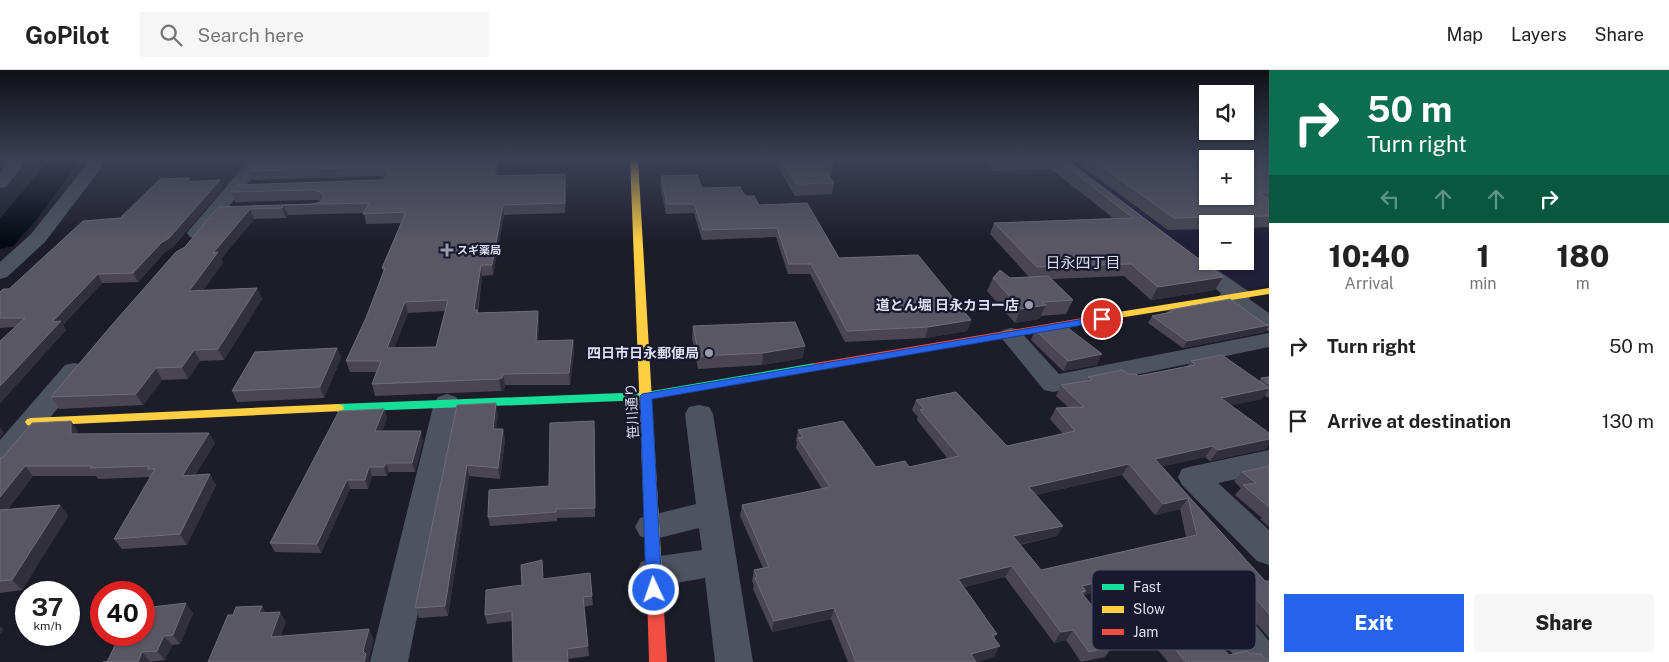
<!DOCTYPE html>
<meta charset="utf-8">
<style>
:root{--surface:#fff;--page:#f6f6f6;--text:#222;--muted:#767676;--line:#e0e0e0;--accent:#2563eb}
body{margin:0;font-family:"Public Sans","Noto Sans JP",sans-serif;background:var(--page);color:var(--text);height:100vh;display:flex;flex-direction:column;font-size:19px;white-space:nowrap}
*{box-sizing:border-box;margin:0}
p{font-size:16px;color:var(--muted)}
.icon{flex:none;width:28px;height:28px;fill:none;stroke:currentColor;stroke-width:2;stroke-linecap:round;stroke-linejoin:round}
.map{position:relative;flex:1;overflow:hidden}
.sheet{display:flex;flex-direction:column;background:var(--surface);width:400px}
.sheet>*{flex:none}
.guide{background:#0b6e4f;color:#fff;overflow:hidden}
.fabs{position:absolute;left:1199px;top:15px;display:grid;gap:10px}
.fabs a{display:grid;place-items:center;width:55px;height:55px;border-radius:0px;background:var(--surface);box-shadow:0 1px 4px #0004;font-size:25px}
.speed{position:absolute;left:15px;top:511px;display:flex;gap:10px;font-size:25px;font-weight:700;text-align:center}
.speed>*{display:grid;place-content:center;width:65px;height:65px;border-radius:50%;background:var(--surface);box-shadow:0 1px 4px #0004;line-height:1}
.speed small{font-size:12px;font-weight:400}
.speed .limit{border:8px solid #d22;background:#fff;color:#111}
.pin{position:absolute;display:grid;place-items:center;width:42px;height:42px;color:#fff;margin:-21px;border:2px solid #fff;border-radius:50%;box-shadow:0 1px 5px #0007}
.me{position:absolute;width:55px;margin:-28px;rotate:357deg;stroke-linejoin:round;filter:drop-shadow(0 0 4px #0008)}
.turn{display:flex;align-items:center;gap:18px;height:105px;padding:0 15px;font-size:22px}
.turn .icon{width:65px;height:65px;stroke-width:2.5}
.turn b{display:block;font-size:35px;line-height:42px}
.lanes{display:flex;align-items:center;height:48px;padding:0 15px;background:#0003;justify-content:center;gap:25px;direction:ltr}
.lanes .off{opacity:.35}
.eta{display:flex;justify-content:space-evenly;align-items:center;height:85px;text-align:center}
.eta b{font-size:30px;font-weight:800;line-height:35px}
.action{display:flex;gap:10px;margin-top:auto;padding:10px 15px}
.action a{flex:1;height:58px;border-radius:0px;background:var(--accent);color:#fff;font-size:20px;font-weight:800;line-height:58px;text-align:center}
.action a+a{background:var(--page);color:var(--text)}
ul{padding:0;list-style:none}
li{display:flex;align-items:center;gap:15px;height:75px;padding:0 15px}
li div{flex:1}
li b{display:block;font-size:19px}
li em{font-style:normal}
header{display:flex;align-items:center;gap:30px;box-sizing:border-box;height:70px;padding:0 25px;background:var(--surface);border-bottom:1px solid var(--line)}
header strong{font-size:24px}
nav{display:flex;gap:28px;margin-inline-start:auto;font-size:18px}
.search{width:350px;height:45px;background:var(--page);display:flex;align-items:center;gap:12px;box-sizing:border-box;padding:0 18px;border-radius:0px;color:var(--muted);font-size:19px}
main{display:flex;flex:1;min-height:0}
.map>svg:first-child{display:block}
.built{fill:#201f3a;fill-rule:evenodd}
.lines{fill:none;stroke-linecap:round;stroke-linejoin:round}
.river{fill:#030a11;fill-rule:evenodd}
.street{fill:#4d5460;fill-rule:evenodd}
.fast{fill:#16e098;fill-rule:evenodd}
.slow{fill:#ffcf43;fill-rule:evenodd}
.jam{fill:#f24e42;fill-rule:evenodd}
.wall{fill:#494652;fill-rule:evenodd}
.shaded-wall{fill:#312f3b}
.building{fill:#595763;stroke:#6e6c79;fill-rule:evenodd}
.route{fill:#2563eb;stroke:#184099}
.poi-dot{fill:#9a9bab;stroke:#18182f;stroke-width:2}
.labels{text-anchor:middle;stroke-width:4.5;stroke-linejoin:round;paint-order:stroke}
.far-poi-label{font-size:11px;font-weight:bold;fill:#dedff0;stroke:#18182f;text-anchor:start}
.poi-label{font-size:14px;font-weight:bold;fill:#dedff0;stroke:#18182f;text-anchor:end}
.street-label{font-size:14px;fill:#dedff0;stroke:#18182f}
.neighbourhood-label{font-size:15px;fill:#dedff0;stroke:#18182f}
.key{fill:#18182f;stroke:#535469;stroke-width:1}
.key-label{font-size:14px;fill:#dedff0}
</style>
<header>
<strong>GoPilot</strong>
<div class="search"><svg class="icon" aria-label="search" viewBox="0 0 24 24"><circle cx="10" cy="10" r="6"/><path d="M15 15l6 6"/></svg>Search here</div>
<nav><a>Map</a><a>Layers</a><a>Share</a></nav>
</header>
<main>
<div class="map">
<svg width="1269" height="592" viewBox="0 0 1269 592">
<rect width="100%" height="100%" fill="#1d1d2a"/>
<path class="built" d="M1063 89H1207L1208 126H1245L1269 89V216L1239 220ZM1208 154H1245V191H1208Z"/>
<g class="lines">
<path class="river" d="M51 89H81L37 149 13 176 0 179V148Z"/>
<path class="street" d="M11 89H28L6 117 0 118V102Z
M91 89H108L45 172 7 207 0 209V192L31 164Z
M250 89H267L204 167 197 169 190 167 187 163 190 159Z
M1193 186 1200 188 1248 221 1251 226 1249 229 1269 243V261L1261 259 1222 231 1219 226 1221 223 1186 196 1183 192 1186 188Z
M1011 258 1019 260 1059 304 1269 263V277L1053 322 1044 320 999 265 1003 260Z
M74 293 83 295 87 301 83 307 10 397 0 400V370L65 295Z
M447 324 456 327 460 333 408 592H370L434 333 438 327Z
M699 335 709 337 713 344 753 592H715L705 508 653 517 641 512 636 502 641 492 653 487 702 480 699 458 651 470 640 466 635 457 640 448 696 434 685 344 689 337Z
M1269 380V402L1218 413 1269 460V495L1257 491 1182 415 1178 407 1182 399 1193 396Z
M1231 536 1244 541 1269 571V592H1239L1218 565 1213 553 1218 541Z"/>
<path class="fast" d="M815 293 821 297 819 300 646 330 338 342 332 338 338 334 646 322Z"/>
<path class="slow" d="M630 89H638L660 469 663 523 661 528 655 530 649 528 647 523Z
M1269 218V224L1106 250 1101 247 1106 244Z
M338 334 342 335 344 338 342 341 31 356 27 355 25 352 27 349 31 348Z"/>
<path class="jam" d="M1106 244 1111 247 1110 249 815 301 809 297 815 293Z
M655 516 661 518 663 523 667 592H649L647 523 649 518Z"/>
</g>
<path class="wall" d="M500 89 497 106 566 113 565 143 504 145 493 205 482 206 478 243 538 241 539 252 538 271 573 270 574 282 570 315H505L504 320 501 321 375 326 372 314 376 302H350L346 291 366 248 384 203 382 198 402 153 366 154 364 143 288 145 286 148 254 149 221 189 223 193 203 220 257 218 262 229 224 290 200 291 188 309 162 310 143 335 59 339 51 327 185 177 218 137 313 134 320 132 321 131 316 130 235 132 231 122 379 110 385 109 386 108 381 106 253 110 250 101ZM445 241 436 277 394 278 408 243Z
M773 89H829L833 95 831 106H830L834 113 832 124 795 126Z
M981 89H1065L1223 207 1215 220 1151 230 1124 206 1052 209 1073 230 1066 244 1041 246 1039 249 1015 253 987 221 993 208 1029 207 990 164 994 153 1113 148 1051 99 994 101Z
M1072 89H1269V157L1245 158V154H1208V159L1168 160Z
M661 106 702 118 745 126 839 188 971 250 967 261 925 268 845 272 810 204H788L776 167 702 170 694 143 666 144 660 115Z
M220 110 223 118 173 177 165 182 138 212 102 213 63 255 66 260 0 333V271L15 257 0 258V222L9 219 120 148 192 111Z
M1169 240 1265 254 1269 255V256L1265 262 1183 278 1148 253 1152 246 1166 243Z
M693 256 803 288 762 295 698 299 692 268Z
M1035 260 1097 295 1063 301 1031 270Z
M337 278 341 288 324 328 237 332 232 321Z
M1191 291 1259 311 1261 308 1269 307V328L1264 325 1262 329 1231 335 1266 379 1210 391 1205 387 1162 396 1265 511H1269V568L1245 540 1230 534 1222 526 1152 546 1124 515 1083 525 1106 553 1101 559 1113 576 1105 587 1081 592 1066 570 1054 573 1005 507 964 517 997 564 994 568V587L976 592H848L831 549 772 562 753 519 754 516 752 511 754 500 763 498 740 446 742 435 822 419 796 378 797 372 796 371 798 360 876 397H909L948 389 917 350 918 347 912 340 916 330 1007 376 1063 364 1050 349 1056 338 1068 337 1056 326 1061 315 1086 311 1088 307 1128 304 1138 306 1187 296ZM1122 405 1155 445 1180 439 1186 467 1041 500 1020 475 1057 466 1063 456 1036 425Z
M457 335 498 344 496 359H503L505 370 500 409 469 406 448 546 419 548 415 538Z
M384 339 387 348 382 361 423 370 415 402H389L387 406H372L368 419H350L321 483 275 482 270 473Z
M71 351 78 362V364L215 373 195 405 216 415 187 475 122 479 114 469 151 407 98 409 96 406H33L7 440 60 435 68 446 22 520 0 523V388Z
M595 360V447L557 448V451L490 456 488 447 549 416Z
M1269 396V457L1260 449 1262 448 1235 425 1241 418 1234 411 1242 402Z
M544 509 592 526 593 535 584 537 589 586 568 589 512 551 487 554 485 545 522 515Z
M193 543 180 574 172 575 165 590 150 592H103H107Z
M1151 552 1229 585 1250 584 1269 592H1168L1143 562Z"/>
<path class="shaded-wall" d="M497 89H500L495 115 494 106Z
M565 104 566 113 565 143Z
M220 110 223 118 173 177 165 182 138 212 133 203Z
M284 135 288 145 286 148 282 138Z
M503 135 504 145 493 205 492 195Z
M250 139 254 149 221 189 223 193 195 232 189 221 213 183Z
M481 195 482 206 477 241 479 251 474 240Z
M98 204 102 213 63 255 66 260 0 333V316L52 252Z
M1223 207 1215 220 1151 230 1158 217Z
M257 218 262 229 224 290 218 279Z
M405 232 408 243 390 290 387 278Z
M1046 235 1039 249 1015 253 1021 239Z
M538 241 539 252 537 282 536 271Z
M971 250 967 261 925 268 928 257Z
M1269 255 1265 262 1183 278 1187 271Z
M573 270 574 282 570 315 569 303Z
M805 276 803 288 762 295 763 283Z
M337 278 341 288 324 328 320 317Z
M194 280 200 291 188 309 182 297Z
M1102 284 1097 295 1063 301 1068 291Z
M156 298 162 310 143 335 136 324Z
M503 304 505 315 504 320 501 321 499 309Z
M1269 318 1262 329 1214 339 1221 328Z
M496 333 498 344 495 370 493 359Z
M384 339 387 348 378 370 375 361Z
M71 351 78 362V374L71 364Z
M0 357 4 363 0 368Z
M503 359 505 370 500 409 498 398Z
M421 361 423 370 415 402 412 393Z
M209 363 215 373 188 416 182 406Z
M1269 369V375L1266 379 1210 391 1218 380Z
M1213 376 1205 387 1148 400 1155 389Z
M386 393 389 402 387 406 384 397Z
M1129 394 1122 405 1023 428 1029 417Z
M467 395 469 406 448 546 445 536Z
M25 396 33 406 0 449V427Z
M369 397 372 406 368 419 365 410Z
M210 404 216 415 187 475 180 464Z
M347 410 350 419 321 483 317 474Z
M1188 428 1180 439 1155 445 1163 434Z
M60 435 68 446 22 520 12 510Z
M1063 456 1057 466 1007 477 1013 466Z
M1012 496 1005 507 953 520 958 509Z
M1132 504 1124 515 1083 525 1086 521 1082 516Z
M1232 515 1222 526 1152 546 1161 535Z
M186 533 193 543 180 574 173 565Z
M262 536 268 547 259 543Z
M834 538 831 549 772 562 774 551Z
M280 542 286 552 277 577 271 567Z
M1106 553 1098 563 1097 554Z
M0 556 4 560 0 564Z
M369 559 374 570 369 589 370 592H364L363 581Z
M1073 560 1066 570 1054 573 1061 562Z
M164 566 172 575 165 590 157 581Z
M1000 576 994 587 975 592 971 584Z
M142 582 150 592H138Z"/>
<path class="building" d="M259 89H497L494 106 565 104V133L503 135 492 195H481L474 240H477V243L538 241 536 271 573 270 569 303 503 304 502 308 499 309 372 314 381 291H346L366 248 385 198H382L406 142 363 144 369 133 284 135 282 138 250 139 213 183 218 182 189 221 257 218 218 279 194 280 182 297 156 298 136 324 51 327 111 256 176 182 185 177 218 137 313 134 320 132 324 127 321 122 313 120 231 122 237 115 379 110 385 109 388 104 386 99 379 97 250 101ZM448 230 436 277 387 278 405 232Z
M781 89H829L833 95H822L834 113 797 114Z
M1057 89H1065L1223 207 1158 217 1131 194 1037 197 994 153 1133 148Z
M1091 89H1208V126H1245V89H1269V123H1258L1269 129V146L1174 148Z
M697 105 702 118 740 117 745 126H754L759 135 807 133 839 188 918 185 971 250 928 257 847 261 811 194H789L777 158 703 160 694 134H667L661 106Z
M190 108 187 112 220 110 169 168 161 173 133 203 98 204 52 252 61 251 0 316V271L25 248H0V222L3 219H9L83 151 120 148 160 109Z
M1000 200 1010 208 1048 206 1073 230 1042 232 1046 235 1021 239 993 208Z
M1230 229 1265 254 1269 255 1187 271 1152 246 1172 242 1169 240Z
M795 252 805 276 763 283 699 286 693 256Z
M1064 255 1102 284 1068 291 1035 260Z
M337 278 320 317 232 321 255 282Z
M1222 285 1269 318 1221 328 1269 363V369L1218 380 1213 376 1155 389 1265 511H1269V544L1256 529 1240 524 1232 515 1161 535 1132 504 1082 516 1086 521 1081 522 1106 553 1097 554 1113 576 1089 582 1073 560 1061 562 1012 496 958 509 997 564 992 565 1000 576 971 584 976 592H856L834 538 774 551 755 508 757 507 754 500 769 497 742 435 830 417 798 368 803 367 798 360 843 351 876 397 905 391 909 397 959 386 920 340 924 339 916 330 956 322 1007 376 1075 361 1056 338 1084 337 1061 315 1092 310 1088 307 1122 300 1128 304H1136L1138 306 1195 295 1191 291ZM1129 394 1163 434 1188 428 1197 465 1041 500 1013 466 1063 456 1029 417Z
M1269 307V314L1261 308Z
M496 333 493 359H503L498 398 467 395 445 536 415 538 457 335Z
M384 339 375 361H421L412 393H386L384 397H369L365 410H347L317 474 270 473 339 341Z
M71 351V364L209 363 182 406 210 404 180 464 114 469 155 399H147L150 396 90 398 92 396H25L0 427V388L3 387 32 353Z
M594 351 595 438 556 439V442L488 447 489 420 549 416 550 353Z
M1269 396V437L1243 415 1256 413 1242 402Z
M60 435 12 510 0 511V440Z
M542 490 543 509 590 503 592 526 583 527 588 576 567 579 568 592H513L512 541 485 545 486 520 522 515 521 495Z
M186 533 173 565 164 566 157 581 142 582 138 592H103H107L120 565H144V538Z
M262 536 259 543 280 542 271 567 369 559 363 581 366 584 364 592H208L228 545H233L236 537Z
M1191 544 1229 585 1247 581 1250 584H1261L1269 592H1186L1151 552Z"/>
<linearGradient id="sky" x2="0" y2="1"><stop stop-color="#101017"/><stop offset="0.52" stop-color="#3a4055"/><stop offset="1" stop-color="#3a4055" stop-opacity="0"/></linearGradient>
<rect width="1269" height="172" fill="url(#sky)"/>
<path class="route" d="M1102 246 1107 249 1106 251 652 329 662 520 660 525 654 527 649 525 646 520 640 326 642 324Z"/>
<g class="poi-dot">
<path d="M444.5 172.5h5v5h5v5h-5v5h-5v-5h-5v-5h5z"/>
<circle cx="1029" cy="235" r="5"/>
<circle cx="709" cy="283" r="5"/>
</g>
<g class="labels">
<g class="far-poi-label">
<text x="457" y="184">スギ薬局</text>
</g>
<g class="poi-label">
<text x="1019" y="240">道とん堀 日永カヨー店</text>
<text x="699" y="288">四日市日永郵便局</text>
</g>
<g class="street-label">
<text transform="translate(632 341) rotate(-93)" y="5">笹川通り</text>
</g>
<g class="neighbourhood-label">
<text x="1083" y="198">日永四丁目</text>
</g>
</g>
<rect x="1092" y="500" width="164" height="80" rx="8" class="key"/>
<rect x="1102" y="514" width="22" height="6" fill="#16e098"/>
<rect x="1102" y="536" width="22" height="7" fill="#ffcf43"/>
<rect x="1102" y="559" width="22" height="6" fill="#f24e42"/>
<g class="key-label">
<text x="1133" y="522">Fast</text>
<text x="1133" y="544">Slow</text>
<text x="1133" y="567">Jam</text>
</g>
</svg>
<div class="fabs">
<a><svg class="icon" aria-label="sound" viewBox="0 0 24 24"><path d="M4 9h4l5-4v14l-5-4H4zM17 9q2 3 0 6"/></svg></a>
<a>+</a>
<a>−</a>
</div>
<div class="speed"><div>37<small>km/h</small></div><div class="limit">40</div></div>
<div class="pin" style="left:1102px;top:249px;background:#d93025"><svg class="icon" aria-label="arrive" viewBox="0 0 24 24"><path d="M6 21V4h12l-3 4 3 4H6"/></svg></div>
<svg class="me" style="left:654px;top:520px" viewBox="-20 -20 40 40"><circle r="17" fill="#2563eb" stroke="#fff" stroke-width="3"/><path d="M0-11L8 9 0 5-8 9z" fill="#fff"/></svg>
</div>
<section class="sheet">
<div class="guide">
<div class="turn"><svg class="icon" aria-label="right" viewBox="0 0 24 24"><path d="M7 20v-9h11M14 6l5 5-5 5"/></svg><div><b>50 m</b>Turn right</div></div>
<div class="lanes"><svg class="icon off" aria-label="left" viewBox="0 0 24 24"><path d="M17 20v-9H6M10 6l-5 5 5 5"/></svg><svg class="icon off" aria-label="ahead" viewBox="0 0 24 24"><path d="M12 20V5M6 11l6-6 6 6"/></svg><svg class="icon off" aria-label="ahead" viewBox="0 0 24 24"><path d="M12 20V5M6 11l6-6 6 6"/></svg><svg class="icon" aria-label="right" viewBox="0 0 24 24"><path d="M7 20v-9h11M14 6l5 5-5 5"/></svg></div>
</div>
<div class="eta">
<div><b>10:40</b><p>Arrival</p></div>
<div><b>1</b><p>min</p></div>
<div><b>180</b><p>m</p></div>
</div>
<ul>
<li><svg class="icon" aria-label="right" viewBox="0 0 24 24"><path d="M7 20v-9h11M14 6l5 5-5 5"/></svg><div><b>Turn right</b></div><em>50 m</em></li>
<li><svg class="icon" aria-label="arrive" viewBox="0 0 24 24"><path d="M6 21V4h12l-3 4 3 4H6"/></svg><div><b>Arrive at destination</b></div><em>130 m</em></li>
</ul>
<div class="action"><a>Exit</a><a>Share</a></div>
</section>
</main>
